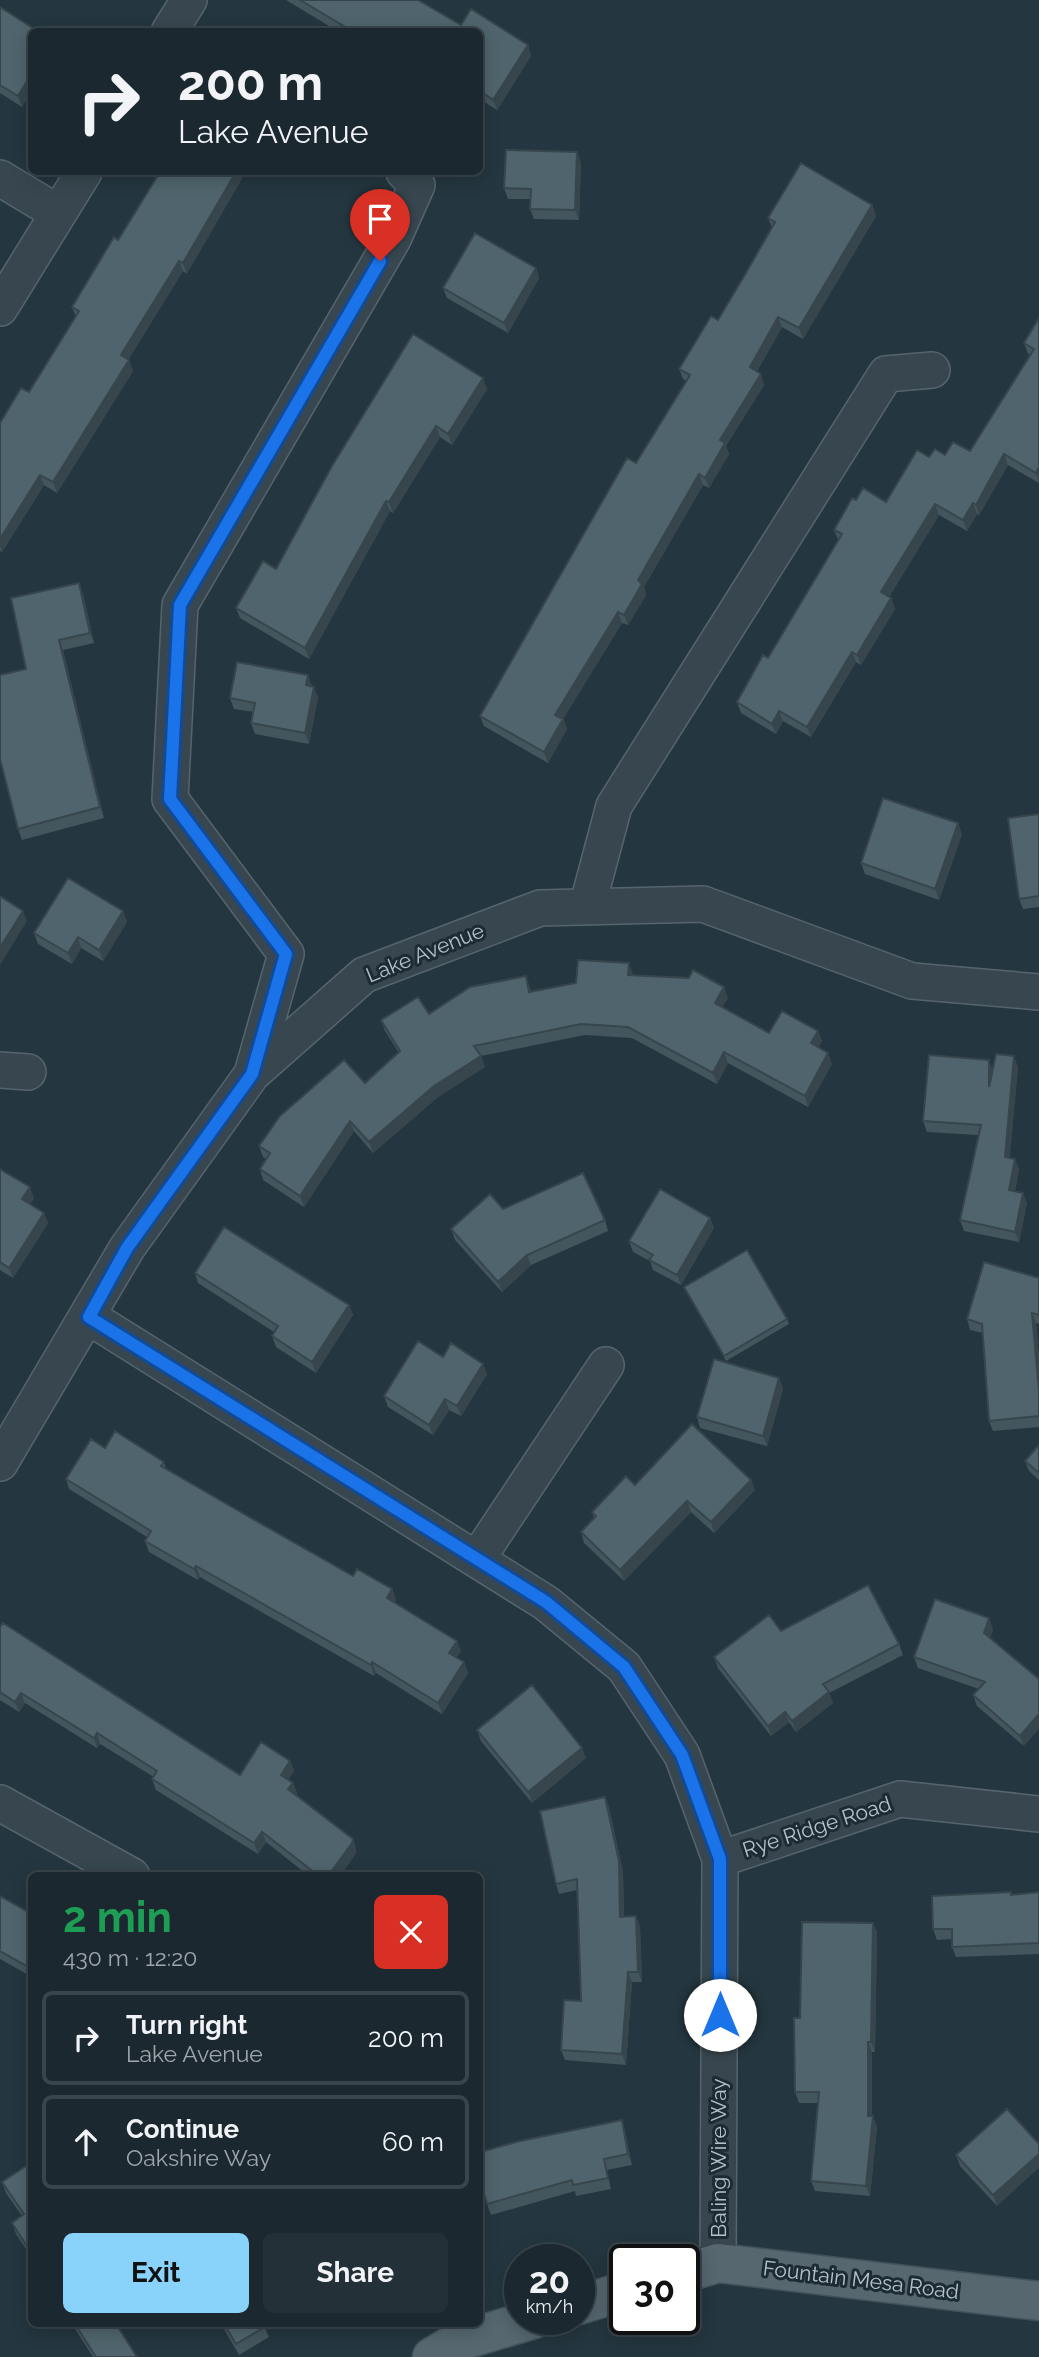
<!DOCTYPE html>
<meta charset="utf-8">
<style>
:root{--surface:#1b282f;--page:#243037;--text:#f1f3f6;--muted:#a0a6aa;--line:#39444b;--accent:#89d2fa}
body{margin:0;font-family:Raleway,sans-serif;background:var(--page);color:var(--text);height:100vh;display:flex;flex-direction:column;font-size:26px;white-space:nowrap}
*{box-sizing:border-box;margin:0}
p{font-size:23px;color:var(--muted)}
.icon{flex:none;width:38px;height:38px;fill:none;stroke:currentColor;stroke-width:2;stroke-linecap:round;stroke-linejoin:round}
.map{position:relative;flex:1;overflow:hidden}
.sheet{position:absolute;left:28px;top:1872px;width:455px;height:455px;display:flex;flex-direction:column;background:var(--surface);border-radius:10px;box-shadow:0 4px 18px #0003,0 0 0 2px var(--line)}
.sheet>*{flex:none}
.banner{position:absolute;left:28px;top:28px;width:455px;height:147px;border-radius:10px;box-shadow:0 4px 18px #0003,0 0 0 2px var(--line);background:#1b282f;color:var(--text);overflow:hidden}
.speed{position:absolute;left:504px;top:2244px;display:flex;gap:14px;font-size:35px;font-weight:700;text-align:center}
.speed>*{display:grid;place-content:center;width:91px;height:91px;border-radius:50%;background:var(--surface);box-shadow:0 4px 18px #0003,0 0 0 2px var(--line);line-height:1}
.speed small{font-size:18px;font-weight:400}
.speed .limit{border:4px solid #111;border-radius:10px;background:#fff;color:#111}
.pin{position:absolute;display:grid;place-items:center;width:60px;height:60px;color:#fff;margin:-72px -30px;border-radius:50% 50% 50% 0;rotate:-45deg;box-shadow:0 0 7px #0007}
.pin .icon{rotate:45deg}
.me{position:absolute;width:77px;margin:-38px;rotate:0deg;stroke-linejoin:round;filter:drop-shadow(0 0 5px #0008)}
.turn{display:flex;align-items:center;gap:24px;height:147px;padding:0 35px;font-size:32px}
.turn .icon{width:91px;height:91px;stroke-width:2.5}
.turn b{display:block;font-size:49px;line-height:60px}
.round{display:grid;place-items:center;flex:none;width:74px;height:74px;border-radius:10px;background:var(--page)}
.overview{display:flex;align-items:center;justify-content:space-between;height:119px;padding:0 35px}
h1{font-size:42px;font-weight:700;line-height:52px;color:#1e9e55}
.button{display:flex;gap:14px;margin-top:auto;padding:14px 35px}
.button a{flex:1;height:80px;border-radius:10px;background:var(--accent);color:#111;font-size:28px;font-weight:700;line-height:80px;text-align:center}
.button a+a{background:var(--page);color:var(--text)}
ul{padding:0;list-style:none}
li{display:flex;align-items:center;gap:21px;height:94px;margin:0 14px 10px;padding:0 21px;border:4px solid var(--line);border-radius:10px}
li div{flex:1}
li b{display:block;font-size:26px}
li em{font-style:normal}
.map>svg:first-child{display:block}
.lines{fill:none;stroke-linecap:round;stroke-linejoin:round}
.minor-casing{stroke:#56656d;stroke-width:38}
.major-casing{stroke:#44535b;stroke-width:41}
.minor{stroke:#38474f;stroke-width:35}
.major{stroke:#56676f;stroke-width:38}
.wall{fill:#44565d}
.shaded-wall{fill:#37464c}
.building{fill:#4f646c;stroke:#37464c;stroke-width:2}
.route-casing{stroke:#114b97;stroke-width:18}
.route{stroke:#1a73e8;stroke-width:12}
.labels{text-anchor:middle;stroke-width:6;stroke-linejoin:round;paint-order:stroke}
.street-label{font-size:21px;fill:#b4c2ca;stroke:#1d2c34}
</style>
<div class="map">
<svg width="1039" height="2357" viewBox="0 0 1039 2357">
<rect width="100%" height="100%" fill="#24363f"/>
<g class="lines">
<g class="minor-casing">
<path id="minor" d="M169 32 189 0
M0 178 58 213
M0 308 84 172
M587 907 614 806 886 374 932 370
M0 1070 28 1072
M252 1074 286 954 170 799 180 605 393 239 417 185 404 172
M89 1317 546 1603 624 1667 682 1755 720 1859 718 2263
M0 1463 127 1248 252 1074 364 975 540 908 703 904 912 981 1039 992
M477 1559 606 1365
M0 1803 132 1876
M720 1859 900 1799 1039 1814"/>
</g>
<g class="major-casing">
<path id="major" d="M684 2273 718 2263 1039 2301
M579 2305 625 2291
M432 2357 457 2342 534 2319"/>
</g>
<use href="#minor" class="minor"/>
<use href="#major" class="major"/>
</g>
<path class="wall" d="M286 0H418L461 25 528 45 531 56 497 110 480 99V32H339Z
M0 7 32 32V94L30 93 22 107 0 93Z
M577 152 581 163 579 220 534 219 530 209V199H508L504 188Z
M160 172 187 274 183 271 128 360 133 371 57 493 44 485 2 552 0 551V423L29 392 76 317 72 307 118 240Z
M872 205 876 216 803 339 782 327 757 371 764 385 726 446 729 454 709 488 703 485 644 587 646 595 628 625 622 623 563 719 567 729 548 763 484 726 480 716 686 381 683 379 679 369 718 320 746 273 772 228 768 218Z
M536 268 539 278 508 333 447 298 443 288Z
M1039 318V483L1008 465 979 515 977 514 967 531 939 515 889 597 891 598 895 609 861 665 856 662 811 737 783 721 776 734 741 713 737 702 768 658 838 540 834 530 856 500 886 502 929 457 970 451 1031 355 1028 354 1024 343Z
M487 389 452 445 440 437 393 513 390 511 309 659 240 618 236 608 276 569 332 466Z
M83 594 94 643 63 650 104 818 22 840 18 829 26 669Z
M308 675 311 686 318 697 309 744 255 734 251 723 254 712 234 709 230 698Z
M1039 814V907L1023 909 1019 899Z
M962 834 939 900 865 874 861 863Z
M123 911 127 922 103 961 81 948 72 964 38 944 34 933Z
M633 974V975L728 998 722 1007 769 1033 818 1031 822 1041 818 1048 832 1064 808 1107 728 1063 717 1084 632 1038 585 1035 481 1056 485 1067 438 1097 373 1153 354 1131 304 1207 263 1180 260 1169 267 1159 263 1157 259 1146 365 1083 399 1053 385 1031 381 1020 429 1014 526 976 531 992Z
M1018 1067 1009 1158 1015 1159 1019 1170 1015 1191 1023 1193 1027 1203 1019 1242 964 1231 960 1220 978 1135 927 1132 923 1121 993 1070Z
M0 1169 34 1198 30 1204 44 1213 48 1223 13 1278 0 1270Z
M503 1209 605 1220 608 1231 531 1265 502 1292 455 1240 451 1229Z
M710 1218 714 1228 681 1285 653 1270 650 1261 633 1252 629 1241Z
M195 1273 349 1305 353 1315 316 1373 276 1347 272 1336 274 1332 198 1283Z
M1039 1278V1324L1036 1323 1039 1357V1427L993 1431 989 1421 983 1333 970 1330 967 1319Z
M684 1287 787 1319 789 1324 726 1361 686 1292Z
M443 1357 487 1374 461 1416 449 1410 433 1435 388 1407 384 1396Z
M779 1378 783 1389 767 1446 700 1428 697 1417Z
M1039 1445V1480L1029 1471 1025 1461Z
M105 1448 164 1462 166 1469 353 1576 392 1589 396 1600 394 1602 461 1651 456 1658 464 1662 468 1673 442 1714 376 1673 374 1676 200 1577 198 1580 149 1552 145 1541 147 1537 69 1489 66 1479Z
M635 1485 755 1490 714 1533 691 1512 624 1581 584 1543 581 1532 594 1518 592 1512Z
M0 1627 240 1775 290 1761 294 1771 288 1780 293 1783 297 1793 296 1795 353 1839 356 1849V1853L340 1876H309L266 1842 258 1854 156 1790 152 1779 154 1777 100 1744 97 1748 25 1703 19 1712 0 1700Z
M993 1629 990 1638 1024 1746 977 1706 973 1695 979 1689 918 1668 914 1657Z
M781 1631 899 1644 903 1655 829 1693 833 1703 796 1732 789 1722 771 1736 718 1668 714 1657Z
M477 1730 586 1758 532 1803 481 1741Z
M605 1797 609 1807 623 1872 624 1917 636 1916 640 1927 642 1982H632L626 2065 565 2060 561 2050 581 2001 577 1890 559 1894 556 1884Z
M1039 1892V1954L956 1957 952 1947V1939L937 1940 933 1929 1012 1895Z
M0 1896 32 1914V1977L0 1959Z
M873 1923 877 1933 875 2052H872V2116L877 2127 870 2196 815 2191 811 2181 818 2103H799L795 2092 800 2018Z
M1007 2109 997 2206 960 2166 956 2155Z
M625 2131 632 2165 607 2170 611 2189 576 2196 575 2191 491 2215 487 2204Z
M32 2162V2258L16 2234 12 2223 22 2216 6 2193 2 2182Z
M72 2324H116L137 2357H93Z
M221 2324H263L269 2337 239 2355Z"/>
<path class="shaded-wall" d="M528 45 531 56 497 110 493 100Z
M26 83 30 93 22 107 18 96Z
M577 152 581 163 579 220 575 210Z
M236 172H246L187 274 183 263Z
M872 205 876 216 803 339 799 328Z
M179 261 183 271 125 365 121 355Z
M536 268 539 278 508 333 504 323Z
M778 317 782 327 753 377 750 367Z
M129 360 133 371 57 493 53 482Z
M761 374 764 385 726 446 729 454 709 488 705 478 720 440Z
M483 378 487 389 452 445 448 434Z
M436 426 440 437 393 513 389 502Z
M1004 454 1008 465 979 515 976 505Z
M1039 467V482L1036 473Z
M699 474 703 485 644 587 646 595 628 625 624 615 638 580Z
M40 475 44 485 2 552 0 546V539Z
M386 501 390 511 309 659 305 648Z
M973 503 977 514 967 531 963 520Z
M935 504 939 515 885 603 881 592Z
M79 583 83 594 94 643 90 633Z
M891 598 895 609 861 665 857 655Z
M618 612 622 623 563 719 567 729 548 763 544 752 555 715Z
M59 640 63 650 104 818 100 807Z
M852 652 856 662 811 737 807 727Z
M308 675 312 685 309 696 306 685Z
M314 687 318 697 309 744 305 733Z
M779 711 783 721 776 734 772 724Z
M958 823 962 834 939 900 935 889Z
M23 911 27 921 0 965V948Z
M123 911 127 922 103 961 99 950Z
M78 937 81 948 72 964 68 953Z
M629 963 633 974 632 986 628 975Z
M724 987 728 998 718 1014 715 1003Z
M818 1031 822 1041 815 1054 811 1043Z
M724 1052 728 1063 717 1084 713 1073Z
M828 1053 832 1064 808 1107 805 1096Z
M481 1056 485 1067 438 1097 373 1153 369 1142 434 1086Z
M1014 1056 1018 1067 1009 1168 1005 1157Z
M989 1060 993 1070 989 1087Z
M350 1121 354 1131 304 1207 300 1196Z
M1015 1159 1019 1170 1013 1200 1009 1190Z
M30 1187 34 1198 26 1210 22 1199Z
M1023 1193 1027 1203 1019 1242 1015 1232Z
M44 1213 48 1223 13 1278 9 1268Z
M710 1218 714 1228 681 1285 677 1275Z
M527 1255 531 1265 502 1292 498 1282Z
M349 1305 353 1315 316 1373 312 1362Z
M1032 1313 1036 1323 1039 1357V1390Z
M483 1364 487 1374 461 1416 457 1406Z
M779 1378 783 1389 767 1446 763 1436Z
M445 1399 449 1410 433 1435 429 1425Z
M751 1480 755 1490 714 1533 711 1522Z
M687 1501 691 1512 624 1581 620 1570Z
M196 1566 200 1577 198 1580 194 1569Z
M392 1589 396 1600 391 1608 387 1598Z
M989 1618 993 1629 988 1643 984 1633Z
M457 1641 461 1651 452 1663 449 1653Z
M372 1662 376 1673 374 1676 371 1665Z
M464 1662 468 1673 442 1714 438 1703Z
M829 1692 833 1703 796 1732 792 1721Z
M21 1693 25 1703 19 1712 15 1702Z
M785 1712 789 1722 771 1736 768 1726Z
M1039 1714V1729L1024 1746 1020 1736Z
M97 1733 100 1744 97 1748 94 1738Z
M582 1748 586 1758 532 1803 528 1792Z
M290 1761 294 1771 285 1785 281 1775Z
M293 1783 297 1793 292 1800 288 1789Z
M605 1797 609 1807 623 1872 624 1928 620 1917Z
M262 1832 266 1842 258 1854 254 1843Z
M353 1839 356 1849V1853L340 1876H328Z
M636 1916 640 1927 642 1982 638 1972Z
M873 1923 877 1933 875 2052 871 2042Z
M628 1972 632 1982 626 2065 622 2054Z
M868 2042 872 2052V2124L873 2116 877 2127 870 2196 866 2186Z
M622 2120 625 2131 632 2165 628 2154Z
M1039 2154V2168L997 2206 993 2195Z"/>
<path class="building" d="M300 0H418L461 25 471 9 528 45 493 100 480 91V32H354Z
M0 7 39 32H32V86L26 83 18 96 0 85Z
M506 150 577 152 575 210 530 209 531 189 504 188Z
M801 163 872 205 799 328 778 317 750 367 761 374 720 440 725 443 705 478 699 474 638 580 642 584 624 615 618 612 555 715 563 719 544 752 480 716 627 458 636 463 690 375 679 369 711 316 718 320 746 273 775 222 768 218Z
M160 172H236L183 263 179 261 121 355 129 360 53 482 40 475 0 539V423L21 388 29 392 79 311 72 307 114 237 118 240Z
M475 233 536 268 504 323 443 288Z
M1039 318V467L1036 473 1004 454 976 505 973 503 963 520 935 504 881 592 891 598 857 655 852 652 807 727 779 711 772 724 737 702 763 655 768 658 842 534 834 530 852 498 856 500 863 488 886 502 917 450 929 457 935 449 945 455 953 442 970 451 1034 349 1024 343Z
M413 334 483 378 448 434 436 426 389 502 386 501 305 648 236 608 263 561 276 569 332 466Z
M79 583 90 633 59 640 100 807 18 829 0 759V675L26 669 11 598Z
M237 662 308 675 306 685 314 687 305 733 251 723 255 703 230 698Z
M883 798 958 823 935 889 861 863Z
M1039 814V896L1019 899 1008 818Z
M68 878 123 911 99 950 78 937 68 953 34 933Z
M0 896 23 911 0 948Z
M578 960 629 963 628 975 689 978 693 970 724 987 715 1003 769 1033 782 1011 818 1031 811 1043 828 1053 805 1096 724 1052 713 1073 628 1027 581 1024 474 1046 481 1056 434 1086 369 1142 350 1121 300 1196 260 1169 270 1153 259 1146 280 1116 344 1060 365 1083 400 1051 381 1020 418 997 429 1014 470 987 526 976 529 992 576 983Z
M996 1054 1014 1056 1005 1157 1015 1159 1009 1190 1023 1193 1015 1232 960 1220 981 1125 923 1121 929 1055 989 1060V1087Z
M0 1169 30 1187 22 1199 44 1213 9 1268 0 1262Z
M583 1173 605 1220 527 1255 498 1282 451 1229 490 1194 503 1209Z
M660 1189 710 1218 677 1275 649 1260 653 1255 629 1241Z
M224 1227 349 1305 312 1362 272 1336 278 1326 195 1273Z
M747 1250 787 1319 724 1356 684 1287Z
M984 1262 1039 1278V1315L1032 1313 1039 1390V1416L989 1421 982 1324 967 1319Z
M418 1341 443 1357 451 1343 483 1364 457 1406 445 1399 429 1425 384 1396Z
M714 1359 779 1378 763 1436 697 1417Z
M692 1424 751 1480 711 1522 687 1501 620 1570 581 1532 596 1516 592 1512 626 1476 635 1485Z
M115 1431 164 1462 161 1466 251 1518 353 1576 357 1569 392 1589 387 1598 457 1641 449 1653 464 1662 438 1703 372 1662 371 1665 196 1566 194 1569 145 1541 151 1531 66 1479 91 1439 105 1448Z
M1039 1445V1473L1025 1461Z
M868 1585 899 1644 823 1684 829 1692 792 1721 785 1712 768 1726 714 1657 769 1615 781 1631Z
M935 1599 989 1618 984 1633 1039 1679V1714L1020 1736 973 1695 985 1682 914 1657Z
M3 1623 240 1775 261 1742 290 1761 281 1775 293 1783 288 1789 353 1839 352 1843 328 1876H319L262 1832 254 1843 152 1779 157 1771 97 1733 94 1738 21 1693 15 1702 0 1692V1627Z
M532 1685 582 1748 528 1792 477 1730Z
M605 1797 619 1861 620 1917 636 1916 638 1972H628L622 2054 561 2050 564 2000 581 2001 577 1879 556 1884 540 1811Z
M1011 1892V1895L1039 1892V1943L952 1947V1929H933L932 1896Z
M0 1896 32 1914V1969L0 1951Z
M802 1922 873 1923 871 2042H868V2116H873L866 2186 811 2181 819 2092H795L794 2018H800Z
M1007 2109 1039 2144V2154L993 2195 956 2155Z
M622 2120 628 2154 604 2159 608 2178 573 2185 572 2180 487 2204 480 2179V2152L520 2141Z
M32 2162V2254L12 2223 24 2214 2 2182Z
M75 2324H116L137 2357H96Z
M224 2324H263L265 2327 236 2344Z"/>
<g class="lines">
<g class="route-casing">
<path id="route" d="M380 261 180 605 170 799 286 954 252 1074 127 1248 89 1317 546 1602 624 1667 682 1755 720 1859V2015"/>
</g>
<use href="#route" class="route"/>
</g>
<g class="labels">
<g class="street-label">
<text transform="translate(425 953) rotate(-22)" y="7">Lake Avenue</text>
<text transform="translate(817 1827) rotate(-18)" y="7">Rye Ridge Road</text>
<text transform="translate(719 2158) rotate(-90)" y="7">Baling Wire Way</text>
<text transform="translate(861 2280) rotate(7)" y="7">Fountain Mesa Road</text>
</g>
</g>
</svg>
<div class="speed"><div>20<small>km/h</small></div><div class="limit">30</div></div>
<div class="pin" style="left:380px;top:261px;background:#d93025"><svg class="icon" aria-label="arrive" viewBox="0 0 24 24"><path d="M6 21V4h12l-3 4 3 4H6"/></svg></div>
<svg class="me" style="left:720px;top:2015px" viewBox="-20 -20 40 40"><circle r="19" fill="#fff"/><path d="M0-13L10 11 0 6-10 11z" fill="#1a73e8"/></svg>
<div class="banner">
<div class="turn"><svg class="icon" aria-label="right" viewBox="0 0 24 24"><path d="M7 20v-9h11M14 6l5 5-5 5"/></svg><div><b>200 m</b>Lake Avenue</div></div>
</div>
<section class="sheet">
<div class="overview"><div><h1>2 min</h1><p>430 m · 12:20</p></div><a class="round" style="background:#d93025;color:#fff"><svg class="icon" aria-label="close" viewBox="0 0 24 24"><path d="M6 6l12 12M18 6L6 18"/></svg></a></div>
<ul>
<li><svg class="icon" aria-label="right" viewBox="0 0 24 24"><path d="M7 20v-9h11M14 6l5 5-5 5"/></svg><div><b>Turn right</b><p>Lake Avenue</p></div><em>200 m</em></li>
<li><svg class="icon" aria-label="ahead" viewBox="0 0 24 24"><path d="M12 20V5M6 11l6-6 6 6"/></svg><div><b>Continue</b><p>Oakshire Way</p></div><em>60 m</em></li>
</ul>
<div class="button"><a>Exit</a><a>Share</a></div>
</section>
</div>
